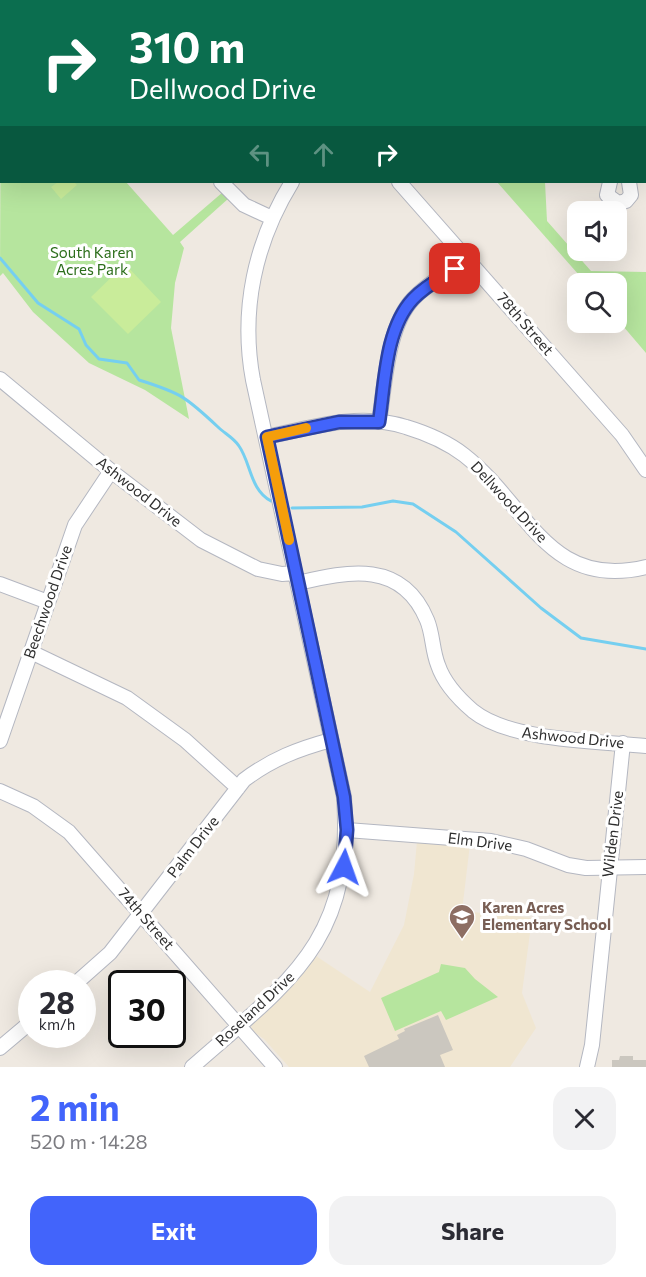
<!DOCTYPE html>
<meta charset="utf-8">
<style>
:root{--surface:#fff;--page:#f2f2f3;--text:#2b2b33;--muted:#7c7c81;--accent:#4264fb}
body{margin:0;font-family:Commissioner,sans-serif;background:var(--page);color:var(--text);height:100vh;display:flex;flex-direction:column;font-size:22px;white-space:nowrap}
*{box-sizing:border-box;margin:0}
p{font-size:20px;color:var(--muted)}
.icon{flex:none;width:33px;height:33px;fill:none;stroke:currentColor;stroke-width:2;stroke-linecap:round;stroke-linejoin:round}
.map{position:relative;height:1067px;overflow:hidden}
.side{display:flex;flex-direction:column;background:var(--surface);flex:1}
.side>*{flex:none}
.guide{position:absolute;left:0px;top:0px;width:646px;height:183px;box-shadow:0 6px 24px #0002;background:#0b6e4f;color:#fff;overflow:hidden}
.fabs{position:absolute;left:567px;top:201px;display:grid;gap:12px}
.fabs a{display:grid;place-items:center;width:60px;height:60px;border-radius:12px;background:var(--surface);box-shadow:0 6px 24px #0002;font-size:30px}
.speed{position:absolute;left:18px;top:970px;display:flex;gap:12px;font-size:30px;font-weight:700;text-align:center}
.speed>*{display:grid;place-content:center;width:78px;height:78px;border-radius:50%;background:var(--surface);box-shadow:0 6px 24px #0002;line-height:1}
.speed small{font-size:15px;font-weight:400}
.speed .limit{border:3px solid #111;border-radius:9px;background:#fff;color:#111}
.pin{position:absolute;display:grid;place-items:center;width:51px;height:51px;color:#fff;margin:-26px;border-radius:12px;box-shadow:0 3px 9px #0006}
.me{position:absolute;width:66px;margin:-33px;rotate:4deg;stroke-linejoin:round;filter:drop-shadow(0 0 4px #0008)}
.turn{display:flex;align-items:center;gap:21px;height:126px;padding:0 30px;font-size:27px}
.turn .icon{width:78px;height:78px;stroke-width:2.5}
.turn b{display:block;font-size:42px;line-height:51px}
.lanes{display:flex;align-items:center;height:57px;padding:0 30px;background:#0003;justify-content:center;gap:30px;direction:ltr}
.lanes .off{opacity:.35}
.round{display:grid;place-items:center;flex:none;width:63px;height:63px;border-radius:18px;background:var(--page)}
.summary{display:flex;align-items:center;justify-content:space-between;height:102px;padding:0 30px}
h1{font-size:36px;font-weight:700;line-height:45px;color:var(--accent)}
.button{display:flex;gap:12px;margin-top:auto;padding:12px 30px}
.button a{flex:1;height:69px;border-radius:18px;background:var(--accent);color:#fff;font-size:24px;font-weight:700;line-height:69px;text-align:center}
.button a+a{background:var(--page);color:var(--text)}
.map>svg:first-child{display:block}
.education{fill:#f0e6d1}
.green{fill:#b6e59e}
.pitch{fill:#c9ec9a}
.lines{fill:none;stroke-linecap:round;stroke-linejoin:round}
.stream{stroke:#75cff0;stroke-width:3}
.building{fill:#cbc7bf}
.minor-casing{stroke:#b4b7c1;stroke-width:16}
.minor{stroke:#fff;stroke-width:14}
.route-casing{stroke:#2b41a3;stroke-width:15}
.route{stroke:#4264fb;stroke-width:10}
.slow{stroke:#f59e0b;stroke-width:10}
.labels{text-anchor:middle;stroke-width:6;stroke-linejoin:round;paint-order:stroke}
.park-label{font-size:15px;fill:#2c6e1b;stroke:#fff}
.street-label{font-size:15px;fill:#2e2e2e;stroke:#fff}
.education-label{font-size:15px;font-weight:bold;fill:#785e54;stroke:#fff;text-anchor:start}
</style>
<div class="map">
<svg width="646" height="1067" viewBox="0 0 646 1067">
<rect width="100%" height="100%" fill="#efe9e1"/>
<path class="education" d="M417 841 470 844 462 911 532 918 522 993 536 1028 510 1067H289L264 1039 251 1030 252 1022 298 980 316 956 370 992 404 925 414 874Z"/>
<path class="green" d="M1 29 2 182H126L173 235 223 192 229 198 180 242 184 248 175 283 171 328 189 419 145 390 89 363 33 312 3 273 0 276Z
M497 182H545L547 221 591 271 646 272V353L617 319 616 284 586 283Z
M441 964 465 968 475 979 498 997 446 1020 441 1011 395 1031 381 998 439 972Z"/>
<path class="pitch" d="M58 182H74L77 185 61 199 51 187Z
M125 264 161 302 128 334 91 297Z"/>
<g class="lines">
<path class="stream" d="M0 258 38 303 79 329 86 345 99 359 127 363 139 380C181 393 186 397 218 427 224 433 234 438 239 446 251 463 250 490 271 501
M292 508 362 507 393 501 413 504 456 532 541 608 581 638 646 649"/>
</g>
<path class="building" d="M438 1015 453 1050 440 1055 445 1067H369L364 1056 399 1039 397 1035 405 1031 404 1029Z
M620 1056H633V1060H646V1067H612V1060H619Z"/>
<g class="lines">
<g class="minor-casing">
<path id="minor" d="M64 0 65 2
M240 0 241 2
M558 2 559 0
M645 169 646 168
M221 182 244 205 272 218
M399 182 622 435 646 470
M610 182 607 195 618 203 626 201 631 195 629 182
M0 379 111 471 201 540 258 569 282 574 295 573
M379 422C385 385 387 325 414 298 429 282 450 272 468 260
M267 437C312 427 360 412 406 427 426 433 447 442 464 455 528 505 548 591 646 567
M298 583C349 571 402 560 427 620 433 634 432 650 438 665 444 683 459 699 473 711 510 741 598 741 646 746
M0 584 48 602
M31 652 127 698 185 740 238 788
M0 741 75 525 111 471
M0 791 33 806 69 832 275 1067
M347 830 491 841 526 849 568 865 586 868 646 867
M75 984 110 953 244 780C272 759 298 749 331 740
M0 1048 32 1021
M192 1067C291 980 354 941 344 797L253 380C240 310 255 242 292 182
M587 1067 592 1045 623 743"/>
</g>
<use href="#minor" class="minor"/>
</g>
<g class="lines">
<g class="route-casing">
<path id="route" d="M344 867 347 830 344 797 267 437 339 422H379C385 383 385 329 413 299 425 286 441 278 455 269"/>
</g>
<use href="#route" class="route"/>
<path class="slow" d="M289 540 267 437 306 428"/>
</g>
<defs>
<g id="school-pin" transform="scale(1.35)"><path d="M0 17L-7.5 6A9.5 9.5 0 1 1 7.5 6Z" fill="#8d6e63" stroke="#fff"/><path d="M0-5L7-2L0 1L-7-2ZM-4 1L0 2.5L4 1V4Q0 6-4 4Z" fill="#fff"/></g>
</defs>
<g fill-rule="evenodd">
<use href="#school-pin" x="462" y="917"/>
</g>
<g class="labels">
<g class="park-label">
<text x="92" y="258">South Karen<tspan x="92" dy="17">Acres Park</tspan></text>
</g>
<g class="street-label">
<text transform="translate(525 324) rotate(49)" y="5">78th Street</text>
<text transform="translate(139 492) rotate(38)" y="5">Ashwood Drive</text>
<text transform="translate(509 502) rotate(47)" y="5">Dellwood Drive</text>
<text transform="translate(48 602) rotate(-71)" y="5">Beechwood Drive</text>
<text transform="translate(573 738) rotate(6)" y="5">Ashwood Drive</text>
<text transform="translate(613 834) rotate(-83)" y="5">Wilden Drive</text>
<text transform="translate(480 842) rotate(7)" y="5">Elm Drive</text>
<text transform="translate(193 847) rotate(-52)" y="5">Palm Drive</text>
<text transform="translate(146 919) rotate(49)" y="5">74th Street</text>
<text transform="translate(255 1009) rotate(-43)" y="5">Roseland Drive</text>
</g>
<g class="education-label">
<text x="482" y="913">Karen Acres<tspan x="482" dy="17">Elementary School</tspan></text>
</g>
</g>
</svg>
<div class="fabs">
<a><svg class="icon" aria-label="sound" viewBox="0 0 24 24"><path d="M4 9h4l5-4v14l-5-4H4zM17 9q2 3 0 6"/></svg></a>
<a><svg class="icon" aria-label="search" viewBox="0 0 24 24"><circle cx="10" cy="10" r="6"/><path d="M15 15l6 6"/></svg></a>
</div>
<div class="speed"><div>28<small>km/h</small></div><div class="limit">30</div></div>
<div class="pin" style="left:455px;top:269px;background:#d93025"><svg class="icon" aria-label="arrive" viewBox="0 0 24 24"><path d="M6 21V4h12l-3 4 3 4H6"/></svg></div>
<svg class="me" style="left:344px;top:867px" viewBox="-20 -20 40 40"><path d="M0-17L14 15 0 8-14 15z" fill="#4264fb" stroke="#fff" stroke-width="4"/></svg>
<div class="guide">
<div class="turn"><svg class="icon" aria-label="right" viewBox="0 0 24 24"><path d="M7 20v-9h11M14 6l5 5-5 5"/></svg><div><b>310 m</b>Dellwood Drive</div></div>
<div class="lanes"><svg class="icon off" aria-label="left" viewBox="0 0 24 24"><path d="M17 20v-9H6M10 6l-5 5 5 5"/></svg><svg class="icon off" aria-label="ahead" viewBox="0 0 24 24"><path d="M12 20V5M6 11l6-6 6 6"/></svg><svg class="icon" aria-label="right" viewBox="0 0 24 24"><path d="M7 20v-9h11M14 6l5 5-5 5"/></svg></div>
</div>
</div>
<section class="side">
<div class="summary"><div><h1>2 min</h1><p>520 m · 14:28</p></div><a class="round"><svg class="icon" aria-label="close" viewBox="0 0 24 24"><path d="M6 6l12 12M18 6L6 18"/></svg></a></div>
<div class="button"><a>Exit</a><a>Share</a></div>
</section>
